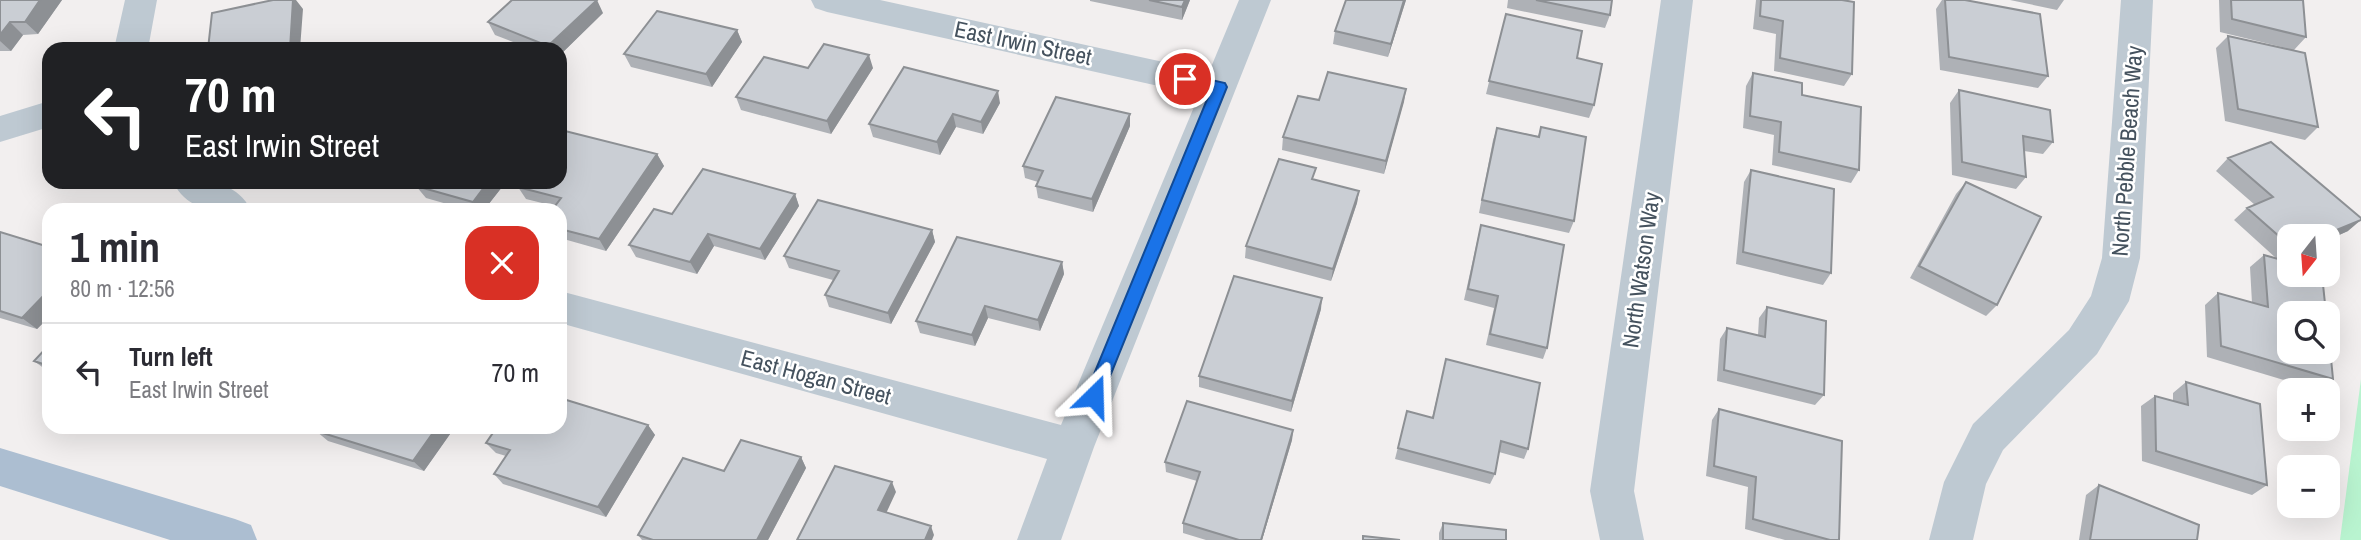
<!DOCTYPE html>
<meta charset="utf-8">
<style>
:root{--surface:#fff;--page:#f2f2f3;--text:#2b2b33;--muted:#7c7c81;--line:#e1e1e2}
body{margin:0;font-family:"Archivo Narrow",sans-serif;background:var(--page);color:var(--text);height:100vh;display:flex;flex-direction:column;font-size:26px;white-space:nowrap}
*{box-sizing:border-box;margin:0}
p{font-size:23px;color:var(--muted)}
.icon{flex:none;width:38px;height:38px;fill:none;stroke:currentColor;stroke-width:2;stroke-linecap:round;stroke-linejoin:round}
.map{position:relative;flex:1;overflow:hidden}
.drawer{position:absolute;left:42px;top:203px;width:525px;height:231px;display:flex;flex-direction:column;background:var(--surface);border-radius:21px;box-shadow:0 7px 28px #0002}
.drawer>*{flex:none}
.top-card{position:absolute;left:42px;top:42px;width:525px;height:147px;border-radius:21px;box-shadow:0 7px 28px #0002;background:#202124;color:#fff;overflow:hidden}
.needle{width:46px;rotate:197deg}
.tools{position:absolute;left:2277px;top:224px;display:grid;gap:14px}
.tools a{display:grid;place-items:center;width:63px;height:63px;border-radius:14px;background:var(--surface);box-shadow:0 7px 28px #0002;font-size:35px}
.pin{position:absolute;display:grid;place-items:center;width:60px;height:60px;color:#fff;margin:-30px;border:4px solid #fff;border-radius:50%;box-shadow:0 2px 7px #0007}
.me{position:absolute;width:77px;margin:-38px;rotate:22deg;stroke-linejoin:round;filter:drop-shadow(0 0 5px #0008)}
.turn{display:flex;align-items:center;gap:24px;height:147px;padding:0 28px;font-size:32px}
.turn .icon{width:91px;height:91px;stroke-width:2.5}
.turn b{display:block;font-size:49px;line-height:60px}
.round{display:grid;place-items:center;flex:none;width:74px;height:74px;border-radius:21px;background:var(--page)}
.overview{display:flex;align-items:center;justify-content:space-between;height:119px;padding:0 28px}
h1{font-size:42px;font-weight:700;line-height:52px}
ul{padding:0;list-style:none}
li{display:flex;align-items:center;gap:21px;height:98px;padding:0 28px;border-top:2px solid var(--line)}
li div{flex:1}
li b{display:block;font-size:26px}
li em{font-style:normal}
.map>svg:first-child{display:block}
.green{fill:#b9f4d0}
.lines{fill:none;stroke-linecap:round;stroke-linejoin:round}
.minor{fill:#bec9d2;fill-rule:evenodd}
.major{fill:#acbed1;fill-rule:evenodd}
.wall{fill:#aeb1b6}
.shaded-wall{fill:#8d9094}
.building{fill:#caced4;stroke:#8d9094;stroke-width:2}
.route{fill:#1a73e8;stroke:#114b97;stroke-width:2}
.labels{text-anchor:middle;stroke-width:5;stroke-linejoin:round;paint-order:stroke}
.street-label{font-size:23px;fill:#45525e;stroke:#fff}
</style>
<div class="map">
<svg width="2361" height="540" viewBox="0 0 2361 540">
<rect width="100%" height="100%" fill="#f2efef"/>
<path class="green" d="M2361 379V540H2340Z"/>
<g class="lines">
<path class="minor" d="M125 0H157L148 49H114Z
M811 0H880L1209 72 1239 0H1271L1094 447 1061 540H1017L1047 459 560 323V291L1061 425 1199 95 827 12 815 8Z
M1661 0H1693L1634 491 1644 540H1600L1590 491Z
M2121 0H2153L2140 258 2129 301 2097 354 2003 450 1986 484 1973 540H1929L1944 482 1973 424 2069 330 2091 296 2102 258Z
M49 101V127L0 142V116Z
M173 182C204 182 234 178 251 210 219 210 190 215 173 182Z"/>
<path class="major" d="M0 448 235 519 251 525 257 540H170L0 486Z"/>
</g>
<path class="wall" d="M0 0H62L38 34 23 35 11 51H0Z
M1090 0H1190L1182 20 1090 1Z
M1346 0H1406L1388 57 1333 44 1335 31Z
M1508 0H1612L1610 15 1605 28 1507 8Z
M1756 0H1842L1852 74 1844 86 1774 71 1776 34 1753 29Z
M1942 0H1965L2048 76 2038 88 1940 70 1936 9Z
M2010 0H2064L2057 10Z
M2219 0H2303L2306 37 2294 50 2318 127 2305 140 2225 121 2216 48 2228 36 2290 49 2220 32Z
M603 13 560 55V49H531L495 35 488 22Z
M1506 14 1577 58 1594 105 1589 118 1486 94Z
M737 30 742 42 712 87 631 67 624 54Z
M808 68H873L831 134 741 110 736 97Z
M1753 73 1802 95 1859 170 1851 183 1772 165 1774 135 1743 128 1746 86Z
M1406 89 1384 174 1282 150 1283 137 1319 100Z
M1959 90 2053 142 2043 154 2024 151 2026 177 2016 189 1952 175 1950 103Z
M1000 103 983 134 956 127 940 155 873 137 869 124Z
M1130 126 1093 212 1038 198 1036 186 1038 182 1025 178 1023 166Z
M1541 127 1574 221 1569 233 1479 213 1493 140 1497 128 1538 136Z
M657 154 664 166 606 251 560 238V210L554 206 526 199 518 187Z
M2228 158 2348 231 2328 240V236H2289V256L2280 260 2333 379 2317 390 2207 357 2205 305 2218 293 2252 303 2250 267 2264 255 2277 259 2234 220 2247 208 2255 205 2216 171Z
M1751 170 1831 273 1823 285 1736 264 1744 182Z
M1315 180 1359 191 1357 203 1331 281 1245 258 1246 246Z
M420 182H506L484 210H468L426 198 416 186Z
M1966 182 1997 305 1986 316 1910 278 1956 194Z
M795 194 799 206 765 260 714 246 697 274 636 257 629 245 672 214Z
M1481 225 1547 348 1543 359 1486 345 1494 308 1464 300 1478 237Z
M932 230 935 242 891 324 829 307 825 295 833 280 789 268 784 256Z
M0 232 49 247V317L37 329 0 318Z
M1062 262 1064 274 1040 331 988 318 975 346 920 333 916 321Z
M1767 307 1824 395 1815 405 1717 381 1720 339 1727 328 1758 335 1759 318Z
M1321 309 1291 412 1199 387V376Z
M49 345V372L34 361Z
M1446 359 1528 449 1524 459 1499 452 1495 474 1490 484 1395 459 1407 411 1432 418Z
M2186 382 2267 485 2252 495 2142 461 2141 406 2155 396 2173 401V393Z
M1719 409 1839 540H1785L1745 529 1748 487 1706 476 1712 420Z
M648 425 655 435 606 517 503 484 494 474 506 456 496 453 486 443Z
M455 427 424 471 328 441 316 431Z
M1293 430 1292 440 1262 540H1206L1183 533V523L1197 481 1166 472 1165 462Z
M801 457 806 468 768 540H642L638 535 724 471Z
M2099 485 2197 540H2079L2086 495Z
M1443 523 1506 540H1439V533Z"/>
<path class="shaded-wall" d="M40 0H62L38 34 25 22Z
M293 0H296L303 9 300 49H290Z
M597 0 603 13 560 55V49H550L548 46Z
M1185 0H1190L1182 20V7Z
M1404 0H1406L1388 57 1391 44Z
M10 22 23 35 11 51 0 41V35Z
M737 30 742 42 712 87 706 74Z
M869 55 873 68 831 134 827 121Z
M1406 89 1404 102 1384 174 1386 161Z
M998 91 1000 103 983 134 981 122Z
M953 114 956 127 940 155 937 142Z
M1130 114V126L1093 212 1092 199Z
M657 154 664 166 606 251 599 239Z
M488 182H506L484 210H479L473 202Z
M1359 191 1357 203 1331 281 1333 269Z
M795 194 799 206 765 260 760 249Z
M2361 220 2348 231 2328 240V236H2322Z
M932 230 935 242 891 324 888 313Z
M708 234 714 246 697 274 690 262Z
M2289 252V256L2279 261Z
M1062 262 1064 274 1040 331 1038 320Z
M49 290V317L37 329 22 318Z
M1322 298 1321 309 1291 412 1292 401Z
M985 306 988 318 975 346 972 335Z
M648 425 655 435 606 517 598 507Z
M437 427H455L424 471 413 461Z
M1293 430 1292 440 1262 540H1261Z
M801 457 806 468 768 540H757Z
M892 482 896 492 883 520 878 510Z
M931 526 934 535 932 540H925Z"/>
<path class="building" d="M0 0H40L25 22H10L0 35Z
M273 0H293L290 49H208L212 13Z
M512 0H597L548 46 488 22Z
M1149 0H1185L1182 7Z
M1346 0H1404L1391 44 1335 31Z
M1536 0H1612L1610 15Z
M1761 0H1842L1854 2 1852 74 1780 58 1783 21 1760 16Z
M1945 0H1965L2040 14 2048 76 1949 57Z
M2231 0H2303L2306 37 2232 19Z
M657 11 737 30 706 74 624 54Z
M1506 14 1582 31 1577 58 1602 64 1594 105 1489 81Z
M2228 36 2305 53 2318 127 2238 109Z
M824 44 869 55 827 121 736 97 764 57 808 68Z
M904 67 998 91 981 122 953 114 937 142 869 124Z
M1328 72 1406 89 1386 161 1283 137 1298 96 1319 100Z
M1753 73 1802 83V95L1861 107 1859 170 1779 152 1781 122 1750 116Z
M1959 90 2050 110 2053 142 2023 136 2026 177 1962 162Z
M1056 97 1130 114 1092 199 1036 186 1043 171 1023 166Z
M1541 127 1586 137 1574 221 1482 200 1497 128 1539 137Z
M561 130 657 154 599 239 560 229V210H552L561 198 518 187 521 182H560Z
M2271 142 2361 218V220L2322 236H2289V245L2247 208 2273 197 2228 158Z
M1279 159 1316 168 1312 179 1359 191 1333 269 1246 246Z
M703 169 795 194 760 249 708 234 690 262 629 245 654 209 672 214Z
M1751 170 1834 189 1831 273 1743 252Z
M420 182H488L473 202 416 186Z
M1966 182 2041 217 1997 305 1919 266Z
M818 200 932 230 888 313 825 295 839 271 784 256Z
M1481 225 1564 245 1547 348 1490 334 1498 296 1468 289Z
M0 232 49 247V290L22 318 0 311Z
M957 237 1062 262 1038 320 985 306 972 335 916 321Z
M2264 255 2289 262V275H2322L2326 313H2289V352H2328V328L2333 379 2221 346 2218 293 2268 307Z
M1234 276 1322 298 1292 401 1199 376Z
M1767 307 1826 321 1824 395 1724 370 1727 328 1765 337Z
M49 345V366L34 361Z
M1446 359 1540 383 1528 449 1501 441 1495 474 1398 448 1407 411 1433 418Z
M2186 382 2260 404 2267 485 2156 451 2155 396 2188 405Z
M560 398 648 425 598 507 494 474 510 450 486 443 497 427H560Z
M1187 401 1293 430 1261 540H1239L1183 523 1200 472 1165 462Z
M1719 409 1842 441 1839 540H1830L1753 519 1756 477 1714 466Z
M319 427H437L413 461 316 431Z
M741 440 801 457 757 540H653L638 535 683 458 724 471Z
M835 466 892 482 878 510 931 526 925 540H797Z
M2099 485 2199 525 2197 540H2090Z
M1443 523 1506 530V540H1443Z
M1363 536 1400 540H1363Z"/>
<path class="route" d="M1185 74 1225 83 1227 87 1102 396 1100 401 1094 403 1088 401 1085 396 1211 90 1180 83 1178 79Z"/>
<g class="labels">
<g class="street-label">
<text transform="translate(1023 43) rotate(12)" y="8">East Irwin Street</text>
<text transform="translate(2127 151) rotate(-86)" y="8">North Pebble Beach Way</text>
<text transform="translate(1641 270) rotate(-82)" y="8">North Watson Way</text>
<text transform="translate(816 377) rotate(15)" y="8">East Hogan Street</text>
</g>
</g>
</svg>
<div class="tools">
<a><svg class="needle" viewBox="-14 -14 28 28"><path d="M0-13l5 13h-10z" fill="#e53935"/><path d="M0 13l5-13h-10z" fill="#7c7c81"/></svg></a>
<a><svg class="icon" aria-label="search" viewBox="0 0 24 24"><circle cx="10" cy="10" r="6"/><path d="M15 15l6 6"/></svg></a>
<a>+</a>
<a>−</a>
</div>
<div class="pin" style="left:1185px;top:79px;background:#d93025"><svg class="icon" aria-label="arrive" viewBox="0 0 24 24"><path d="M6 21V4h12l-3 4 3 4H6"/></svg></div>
<svg class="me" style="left:1094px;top:396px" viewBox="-20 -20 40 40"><path d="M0-17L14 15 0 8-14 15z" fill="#1a73e8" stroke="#fff" stroke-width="4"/></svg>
<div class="top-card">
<div class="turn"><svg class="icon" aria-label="left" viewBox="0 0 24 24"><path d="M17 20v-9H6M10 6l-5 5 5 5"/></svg><div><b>70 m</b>East Irwin Street</div></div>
</div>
<section class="drawer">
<div class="overview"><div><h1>1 min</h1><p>80 m · 12:56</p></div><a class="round" style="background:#d93025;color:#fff"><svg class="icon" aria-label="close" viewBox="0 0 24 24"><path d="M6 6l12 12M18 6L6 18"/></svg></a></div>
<ul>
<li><svg class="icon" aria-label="left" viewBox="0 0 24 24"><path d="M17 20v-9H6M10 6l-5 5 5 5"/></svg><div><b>Turn left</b><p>East Irwin Street</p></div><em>70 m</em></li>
</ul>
</section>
</div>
